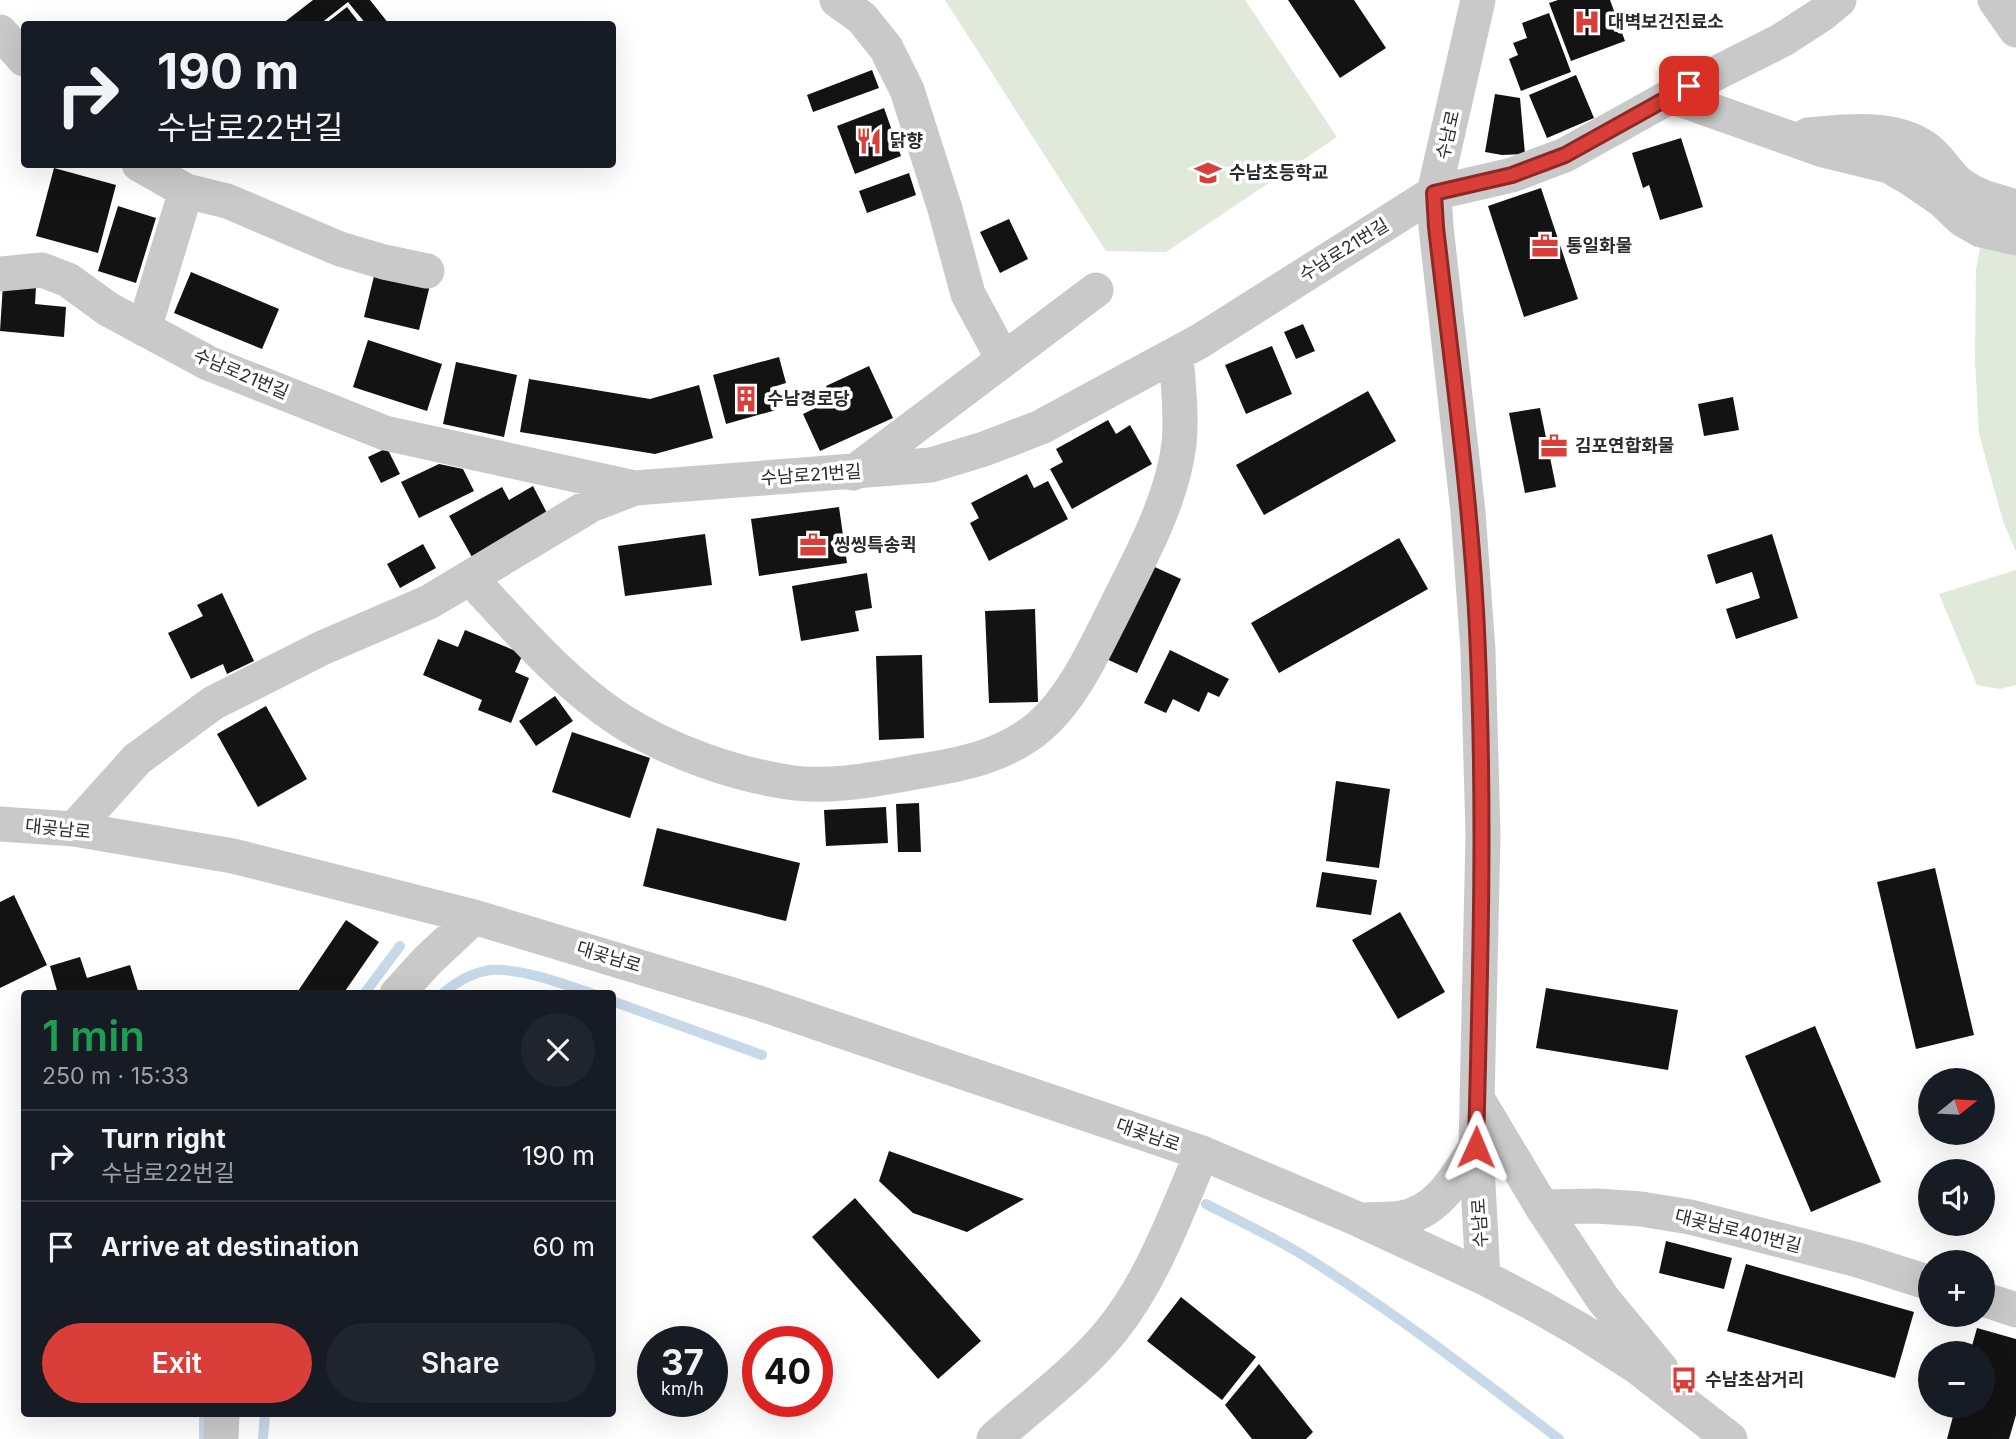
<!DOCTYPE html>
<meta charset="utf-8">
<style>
:root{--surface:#171b24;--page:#20242c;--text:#f1f3f6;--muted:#9ea1a6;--line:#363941;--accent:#da3e38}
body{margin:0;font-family:Inter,"Noto Sans KR",sans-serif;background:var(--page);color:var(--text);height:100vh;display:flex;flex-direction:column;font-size:26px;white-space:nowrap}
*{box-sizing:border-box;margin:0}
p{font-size:23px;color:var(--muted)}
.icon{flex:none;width:38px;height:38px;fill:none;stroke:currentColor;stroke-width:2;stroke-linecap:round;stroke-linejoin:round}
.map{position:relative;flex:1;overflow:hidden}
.details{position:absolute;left:21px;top:990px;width:595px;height:427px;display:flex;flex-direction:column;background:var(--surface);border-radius:7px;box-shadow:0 7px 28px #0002}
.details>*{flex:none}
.top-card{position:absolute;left:21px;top:21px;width:595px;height:147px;border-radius:7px;box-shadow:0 7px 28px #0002;background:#171b24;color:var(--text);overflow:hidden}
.needle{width:46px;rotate:72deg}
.fabs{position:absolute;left:1918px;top:1068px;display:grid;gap:14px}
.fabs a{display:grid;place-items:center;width:77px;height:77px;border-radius:50%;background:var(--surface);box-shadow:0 7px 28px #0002;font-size:35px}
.speed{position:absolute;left:637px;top:1326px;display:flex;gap:14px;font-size:35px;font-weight:700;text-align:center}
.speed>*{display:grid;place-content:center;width:91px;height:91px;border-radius:50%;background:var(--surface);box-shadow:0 7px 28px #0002;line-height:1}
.speed small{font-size:18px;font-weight:400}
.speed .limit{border:10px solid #d22;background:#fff;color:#111}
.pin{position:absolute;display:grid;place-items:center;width:60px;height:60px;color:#fff;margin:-30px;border-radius:14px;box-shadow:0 4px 10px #0006}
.me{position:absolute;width:77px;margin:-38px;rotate:1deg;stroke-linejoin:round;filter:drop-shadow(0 0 5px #0008)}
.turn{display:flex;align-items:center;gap:24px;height:147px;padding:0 21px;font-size:32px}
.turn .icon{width:91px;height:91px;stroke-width:2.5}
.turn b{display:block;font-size:49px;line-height:60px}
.round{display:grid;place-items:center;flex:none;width:74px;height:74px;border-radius:37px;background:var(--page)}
.summary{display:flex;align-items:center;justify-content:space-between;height:119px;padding:0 21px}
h1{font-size:42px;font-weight:600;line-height:52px;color:#1e9e55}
.primary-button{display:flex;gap:14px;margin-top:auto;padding:14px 21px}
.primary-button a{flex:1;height:80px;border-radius:42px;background:var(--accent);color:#fff;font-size:28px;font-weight:600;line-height:80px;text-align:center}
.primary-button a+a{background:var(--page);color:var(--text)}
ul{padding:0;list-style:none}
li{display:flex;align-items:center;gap:21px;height:91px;padding:0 21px;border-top:2px solid var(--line)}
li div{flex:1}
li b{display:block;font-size:26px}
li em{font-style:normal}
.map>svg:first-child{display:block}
.green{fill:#e1e9da}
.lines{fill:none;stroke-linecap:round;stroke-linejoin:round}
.stream{stroke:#c7d8e8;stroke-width:10}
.building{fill:#131313}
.minor{stroke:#c9c9c9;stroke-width:35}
.route-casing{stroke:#8e2824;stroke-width:18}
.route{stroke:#da3e38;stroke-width:12}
.labels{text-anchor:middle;stroke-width:7;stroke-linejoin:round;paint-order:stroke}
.poi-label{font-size:18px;font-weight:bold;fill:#2c2c2c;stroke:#fff;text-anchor:start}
.street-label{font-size:18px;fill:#2c2c2c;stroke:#fff}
</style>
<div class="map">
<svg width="2016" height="1439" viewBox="0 0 2016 1439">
<rect width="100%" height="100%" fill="#fff"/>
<path class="green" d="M945 0H1245L1337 137 1166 252 1106 251Z
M1981 242 2016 248V552L2003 521 1979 434 1975 359 1976 269Z
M2016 570V685L2000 689 1977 685 1939 594Z"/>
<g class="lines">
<path class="stream" d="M364 994 400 946
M442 994C455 983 473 972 491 970 521 968 564 984 593 994
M612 1001 762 1055
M1206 1204C1239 1221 1274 1237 1306 1257 1394 1312 1477 1376 1559 1439
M204 1439V1414
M263 1439 265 1414"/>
</g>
<path class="building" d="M313 0H370L389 24H366L348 2 320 24H282Z
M1288 0H1354L1386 48 1340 78Z
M1558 0H1610L1625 41 1571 61 1549 3Z
M347 7 360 24H325Z
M1549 13 1571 72 1521 91 1509 59 1518 55 1513 43 1527 38 1522 23Z
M872 70 879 88 813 112 807 95Z
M1576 75 1594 118 1547 138 1529 95Z
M1495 94 1520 98 1525 154 1502 155 1485 152Z
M884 108 901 156 855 174 837 126Z
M1681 138 1703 207 1660 220 1649 185 1643 188 1632 153Z
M54 168 116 185 98 253 36 236Z
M909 173 916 195 867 213 859 191Z
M1541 188 1578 299 1524 317 1488 206Z
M118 206 156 218 136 283 98 271Z
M1009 219 1028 259 1000 273 980 232Z
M191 272 279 309 262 349 174 313Z
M375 272 430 285 419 330 364 317Z
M3 284 36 287 35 304 66 307 64 337 0 331Z
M1303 324 1315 351 1296 359 1284 332Z
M368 340 442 364 427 411 353 387Z
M1272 346 1292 394 1246 414 1225 365Z
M779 357 786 383 770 388 776 410 726 424 713 375Z
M456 362 517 375 504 437 443 424Z
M869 366 893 418 820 451 803 414 832 400 826 386Z
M529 379 650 399 699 385 713 438 655 454 520 432Z
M1368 391 1396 441 1264 515 1236 465Z
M1733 397 1739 430 1704 436 1698 404Z
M1540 408 1556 487 1525 493 1509 413Z
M1108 420 1116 434 1130 425 1152 464 1072 509 1050 469 1063 462 1056 449Z
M387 448 400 474 381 483 368 457Z
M439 464 463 469 474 491 419 518 401 482Z
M1027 474 1034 488 1048 481 1068 519 989 561 970 523 979 518 971 503Z
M533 486 548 515 472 557 449 516 502 487 509 500Z
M839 507 847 563 759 576 751 519Z
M705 534 712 585 625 596 618 546Z
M1772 534 1798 618 1736 639 1726 609 1760 598 1752 572 1716 584 1707 555Z
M1399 538 1428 589 1279 673 1251 623Z
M423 544 436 568 400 588 387 564Z
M1146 563 1181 579 1137 673 1102 657Z
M867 573 872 608 855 611 859 631 801 641 792 586Z
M222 593 254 661 227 674 223 664 191 679 168 633 203 616 197 605Z
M1035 609 1038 702 989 703 985 611Z
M465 630 523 654 515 672 529 678 511 723 478 710 482 700 423 675 438 639 458 647Z
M1170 650 1229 679 1219 697 1208 692 1199 712 1173 699 1166 713 1144 703Z
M922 655 924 738 879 740 876 656Z
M555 696 573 721 536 746 519 721Z
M266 706 307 779 258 807 217 734Z
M572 732 650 758 630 818 552 792Z
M1336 781 1390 789 1379 868 1326 861Z
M919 803 921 852H898L896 804Z
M886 807 888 843 826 846 824 810Z
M657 828 800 863 786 921 643 886Z
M1935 868 1974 1035 1916 1049 1877 882Z
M1322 872 1377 880 1371 915 1316 907Z
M14 895 47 965 0 988V902Z
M1400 912 1445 992 1398 1019 1352 940Z
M346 920 379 942 343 994H302L298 991Z
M80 957 87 978 130 965 139 994H58L50 966Z
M1546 988 1678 1010 1668 1070 1536 1048Z
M1815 1026 1881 1182 1811 1212 1745 1056Z
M889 1151 1024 1199 967 1232 913 1213 879 1181Z
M855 1198 981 1341 938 1379 812 1237Z
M1666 1241 1732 1258 1724 1289 1659 1273Z
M1746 1264 1914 1312 1895 1378 1727 1331Z
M1181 1297 1256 1357 1222 1400 1147 1341Z
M1977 1328 2016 1339V1415L2009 1439H1947L1956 1405H1983V1353H1970Z
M1259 1364 1313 1432 1306 1439H1252L1225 1405Z"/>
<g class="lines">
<path class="minor" d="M837 0 862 18 886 48 907 90 945 209 968 294 1003 359
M1478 0 1434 193 1436 227 1468 512 1478 651 1483 835 1476 1147 1483 1277
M1995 0 2016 30
M0 32 24 59
M1671 96 1823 150 1889 166 1910 178 1942 200 1962 219 1981 230 2016 238
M1808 135C1845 132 1891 125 1924 147 1939 156 1947 175 1961 185 1977 197 1997 201 2016 207
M139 164 186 191 144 329
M186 191 227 201 340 249 384 262 427 271
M0 274 42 270 68 280 108 309 208 363 385 433 635 488 931 465 984 449 1041 427 1200 341 1434 193 1512 175 1565 155 1671 96 1782 40 1822 14 1839 0
M853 473 1096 290
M470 578C516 627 563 683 620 720 670 752 736 775 794 783 836 788 880 778 921 771 964 764 1004 756 1039 727 1074 697 1095 648 1116 607 1141 556 1172 501 1179 444 1182 415 1178 383 1176 354
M0 824 74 829 233 856 474 917 759 1003 1202 1153 1360 1220 1483 1277 1538 1306 1580 1330 1636 1366 1730 1439
M74 829 137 759 213 703 322 648 429 602 591 505 635 488
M397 994 427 961 474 917
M1478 1100 1542 1207 1603 1299 1661 1369
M1542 1207 1597 1206 1641 1209 1690 1217 1858 1260 1930 1283
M1362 1220C1374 1219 1388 1220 1401 1218 1438 1213 1458 1175 1476 1147
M1983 1299 2016 1310
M221 1439 222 1414
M994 1439C1033 1404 1079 1371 1112 1330 1153 1279 1176 1213 1202 1153"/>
</g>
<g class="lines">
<g class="route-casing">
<path id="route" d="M1476 1147C1480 982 1485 818 1478 654 1473 512 1452 369 1436 227L1434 193 1512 175 1565 155 1689 86"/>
</g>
<use href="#route" class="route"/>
</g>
<defs>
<g id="hospital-bare" transform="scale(2.1)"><path d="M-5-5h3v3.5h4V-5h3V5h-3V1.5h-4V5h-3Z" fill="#da3e38" stroke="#fff" stroke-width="2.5" paint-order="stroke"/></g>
<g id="restaurant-bare" transform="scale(2.1)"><path d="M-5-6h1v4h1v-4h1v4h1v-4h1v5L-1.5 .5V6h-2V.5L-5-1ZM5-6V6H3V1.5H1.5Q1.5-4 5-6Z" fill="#da3e38" stroke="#fff" stroke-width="2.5" paint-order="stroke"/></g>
<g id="school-bare" transform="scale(2.1)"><path d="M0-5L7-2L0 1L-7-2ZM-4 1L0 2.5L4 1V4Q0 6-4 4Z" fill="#da3e38" stroke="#fff" stroke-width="2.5" paint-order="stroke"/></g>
<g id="office-bare" transform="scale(2.1)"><path d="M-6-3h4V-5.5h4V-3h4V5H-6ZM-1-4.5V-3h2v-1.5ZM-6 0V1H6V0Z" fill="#da3e38" stroke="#fff" stroke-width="2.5" paint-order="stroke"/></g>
<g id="building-bare" transform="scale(2.1)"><path d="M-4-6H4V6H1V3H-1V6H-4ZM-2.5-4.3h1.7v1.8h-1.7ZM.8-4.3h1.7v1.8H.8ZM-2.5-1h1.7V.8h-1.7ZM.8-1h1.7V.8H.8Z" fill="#da3e38" stroke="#fff" stroke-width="2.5" paint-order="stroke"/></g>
<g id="bus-bare" transform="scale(2.1)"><path d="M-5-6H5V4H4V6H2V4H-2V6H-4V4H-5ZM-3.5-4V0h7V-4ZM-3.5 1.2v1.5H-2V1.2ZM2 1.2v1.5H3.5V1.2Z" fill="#da3e38" stroke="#fff" stroke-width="2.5" paint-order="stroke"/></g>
</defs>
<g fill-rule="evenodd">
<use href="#hospital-bare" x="1587" y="22"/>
<use href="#restaurant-bare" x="869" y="141"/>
<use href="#school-bare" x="1208" y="173"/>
<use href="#office-bare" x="1545" y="246"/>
<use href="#building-bare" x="746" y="399"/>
<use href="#office-bare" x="1554" y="446"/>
<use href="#office-bare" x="813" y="545"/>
<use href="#bus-bare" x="1684" y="1380"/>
</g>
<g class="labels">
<g class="poi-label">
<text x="1608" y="28">대벽보건진료소</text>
<text x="890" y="147">닭향</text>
<text x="1229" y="179">수남초등학교</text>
<text x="1566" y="252">통일화물</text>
<text x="767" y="405">수남경로당</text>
<text x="1575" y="452">김포연합화물</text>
<text x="834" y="551">씽씽특송퀵</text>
<text x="1705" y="1386">수남초삼거리</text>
</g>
<g class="street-label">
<text transform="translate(1448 135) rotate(-77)" y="6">수남로</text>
<text transform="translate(1344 250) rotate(-32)" y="6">수남로21번길</text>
<text transform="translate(241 374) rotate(23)" y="6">수남로21번길</text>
<text transform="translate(811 475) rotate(-4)" y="6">수남로21번길</text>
<text transform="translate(58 829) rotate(6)" y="6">대곶남로</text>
<text transform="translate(609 957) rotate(17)" y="6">대곶남로</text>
<text transform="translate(1148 1135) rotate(19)" y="6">대곶남로</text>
<text transform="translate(1480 1223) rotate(-93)" y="6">수남로</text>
<text transform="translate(1738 1231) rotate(14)" y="6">대곶남로401번길</text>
</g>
</g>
</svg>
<div class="fabs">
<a><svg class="needle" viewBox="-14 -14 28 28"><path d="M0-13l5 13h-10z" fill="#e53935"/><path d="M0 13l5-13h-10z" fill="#9ea1a6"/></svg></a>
<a><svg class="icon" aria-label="sound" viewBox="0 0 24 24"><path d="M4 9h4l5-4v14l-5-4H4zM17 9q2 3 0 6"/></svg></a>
<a>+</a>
<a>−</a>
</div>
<div class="speed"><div>37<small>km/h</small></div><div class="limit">40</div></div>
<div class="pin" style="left:1689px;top:86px;background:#d93025"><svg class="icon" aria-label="arrive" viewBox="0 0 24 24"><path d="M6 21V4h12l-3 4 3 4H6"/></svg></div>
<svg class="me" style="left:1476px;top:1147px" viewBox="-20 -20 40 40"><path d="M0-17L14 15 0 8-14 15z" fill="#da3e38" stroke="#fff" stroke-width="4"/></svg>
<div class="top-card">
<div class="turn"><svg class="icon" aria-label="right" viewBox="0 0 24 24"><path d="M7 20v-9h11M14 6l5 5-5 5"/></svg><div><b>190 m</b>수남로22번길</div></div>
</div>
<section class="details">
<div class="summary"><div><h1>1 min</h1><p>250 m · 15:33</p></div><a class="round"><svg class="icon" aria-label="close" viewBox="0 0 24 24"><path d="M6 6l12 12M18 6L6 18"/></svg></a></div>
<ul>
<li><svg class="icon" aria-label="right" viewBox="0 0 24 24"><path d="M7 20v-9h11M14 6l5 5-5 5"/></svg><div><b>Turn right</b><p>수남로22번길</p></div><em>190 m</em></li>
<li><svg class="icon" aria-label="arrive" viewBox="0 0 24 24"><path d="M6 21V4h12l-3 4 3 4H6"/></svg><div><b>Arrive at destination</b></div><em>60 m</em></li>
</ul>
<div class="primary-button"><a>Exit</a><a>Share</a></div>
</section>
</div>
